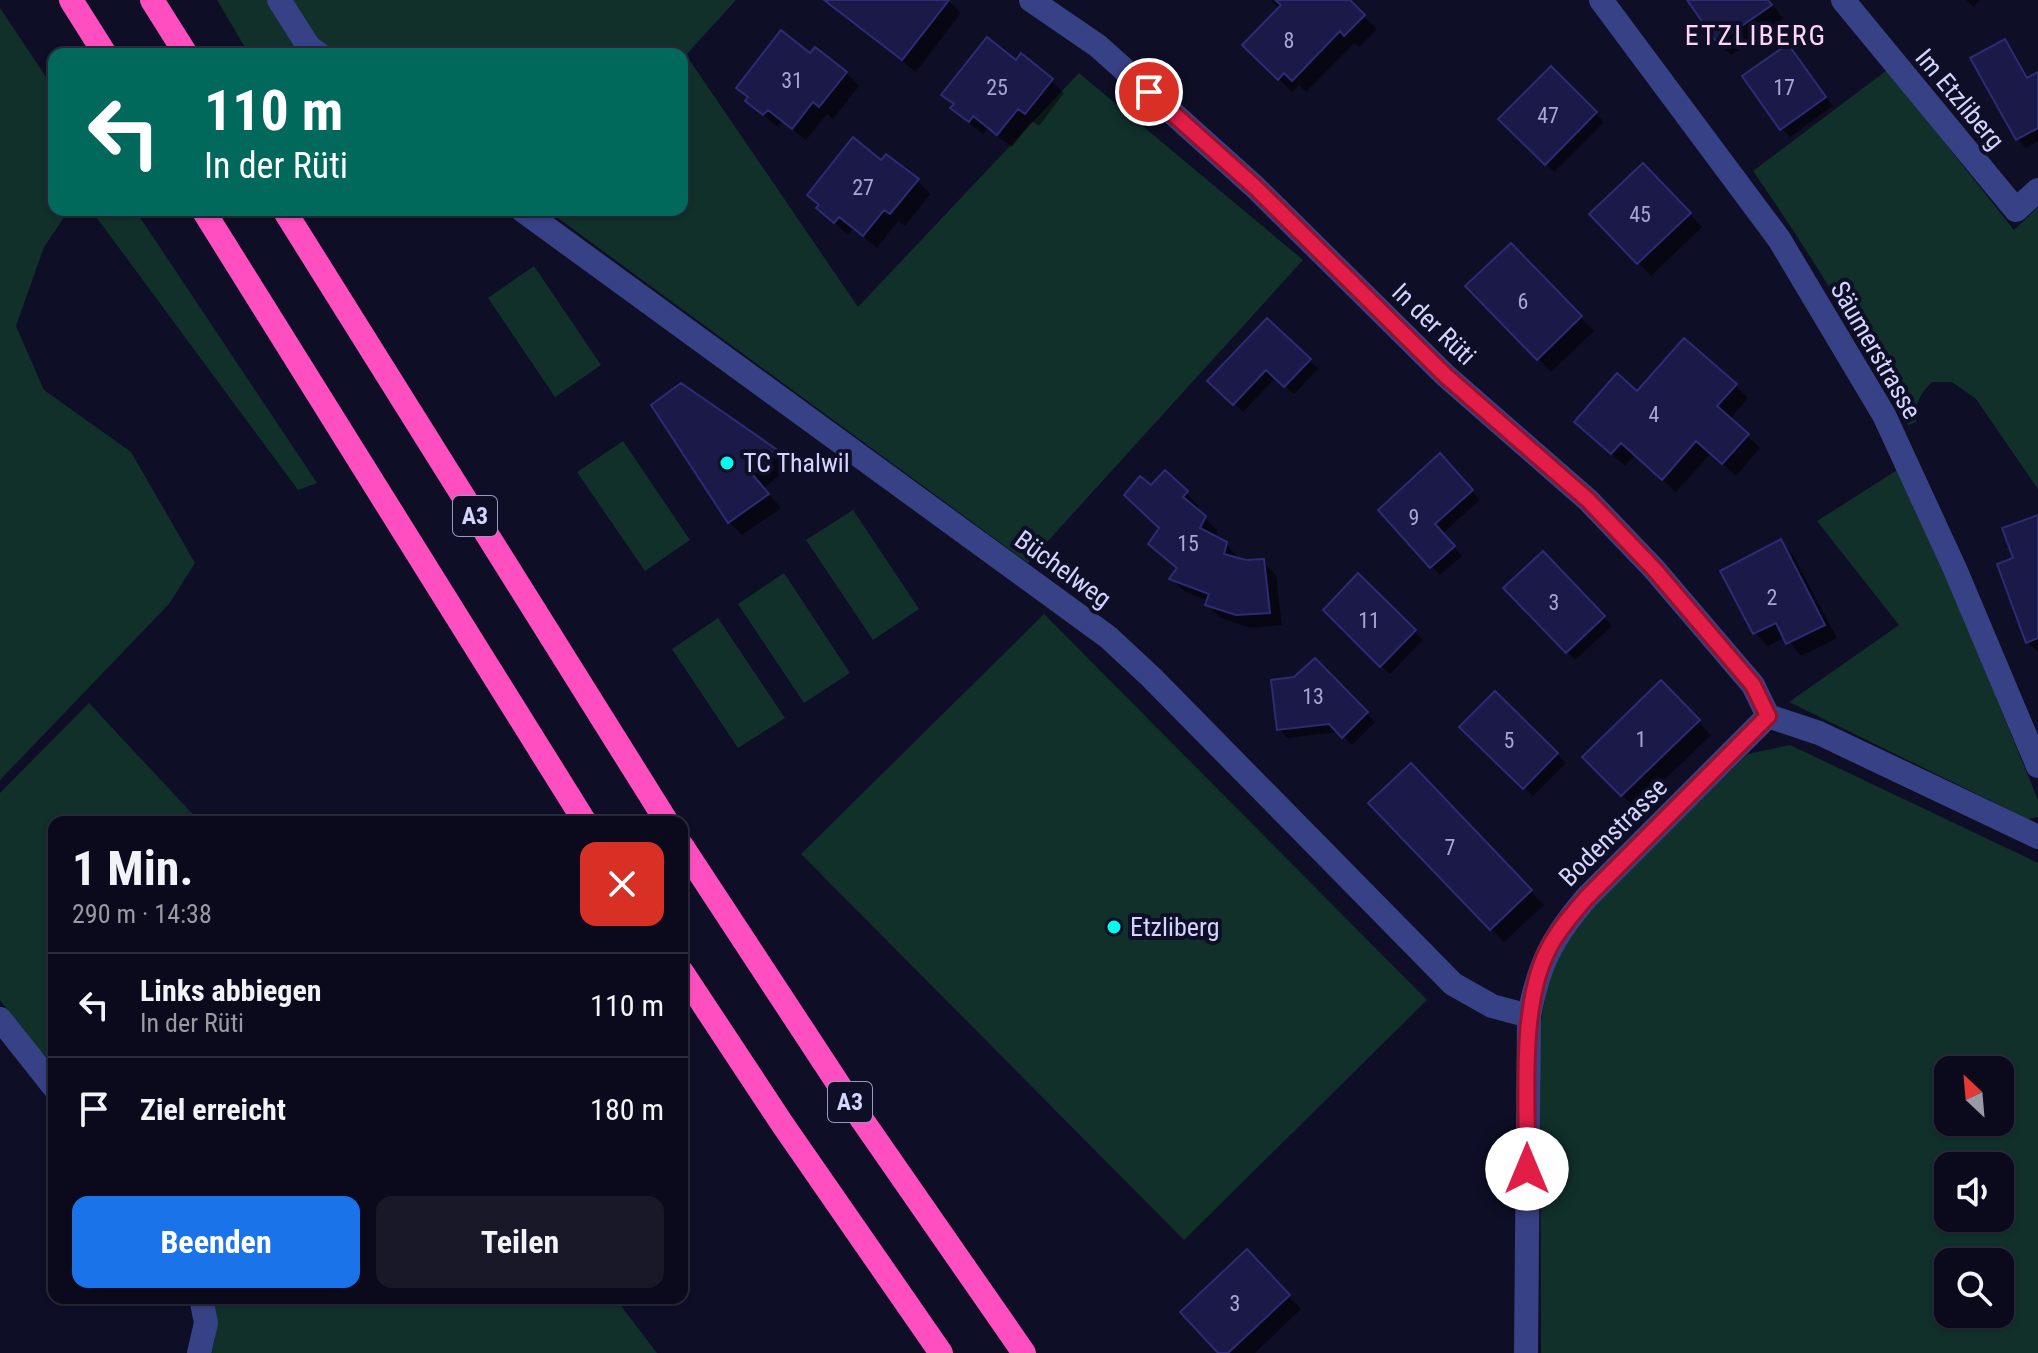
<!DOCTYPE html>
<html lang="de">
<meta charset="utf-8">
<style>
:root{--surface:#0a0a1c;--page:#181829;--text:#f1f3f6;--muted:#999aa3;--line:#2a2b3b;--accent:#1a73e8}
body{margin:0;font-family:"Roboto Condensed",sans-serif;background:var(--page);color:var(--text);height:100vh;display:flex;flex-direction:column;font-size:30px;white-space:nowrap}
*{box-sizing:border-box;margin:0}
p{font-size:26px;color:var(--muted)}
.icon{flex:none;width:44px;height:44px;fill:none;stroke:currentColor;stroke-width:2;stroke-linecap:round;stroke-linejoin:round}
.map{position:relative;flex:1;overflow:hidden}
.drawer{position:absolute;left:48px;top:816px;width:640px;height:488px;display:flex;flex-direction:column;background:var(--surface);border-radius:16px;box-shadow:0 2px 6px #0004,0 0 0 2px var(--line)}
.drawer>*{flex:none}
.hud{position:absolute;left:48px;top:48px;width:640px;height:168px;border-radius:16px;box-shadow:0 2px 6px #0004,0 0 0 2px var(--line);background:#00695c;color:#fff;overflow:hidden}
.needle{width:52px;rotate:334deg}
.controls{position:absolute;left:1934px;top:1056px;display:grid;gap:16px}
.controls a{display:grid;place-items:center;width:80px;height:80px;border-radius:16px;background:var(--surface);box-shadow:0 2px 6px #0004,0 0 0 2px var(--line);font-size:40px}
.pin{position:absolute;display:grid;place-items:center;width:68px;height:68px;color:#fff;margin:-34px;border:4px solid #fff;border-radius:50%;box-shadow:0 2px 8px #0007}
.me{position:absolute;width:88px;margin:-44px;rotate:0deg;stroke-linejoin:round;filter:drop-shadow(0 0 6px #0008)}
.turn{display:flex;align-items:center;gap:28px;height:168px;padding:0 24px;font-size:36px}
.turn .icon{width:104px;height:104px;stroke-width:2.5}
.turn b{display:block;font-size:56px;line-height:68px}
.round{display:grid;place-items:center;flex:none;width:84px;height:84px;border-radius:16px;background:var(--page)}
.head{display:flex;align-items:center;justify-content:space-between;height:136px;padding:0 24px}
h1{font-size:48px;font-weight:700;line-height:60px}
.primary-button{display:flex;gap:16px;margin-top:auto;padding:16px 24px}
.primary-button a{flex:1;height:92px;border-radius:16px;background:var(--accent);color:#fff;font-size:32px;font-weight:700;line-height:92px;text-align:center}
.primary-button a+a{background:var(--page);color:var(--text)}
ul{padding:0;list-style:none}
li{display:flex;align-items:center;gap:24px;height:104px;padding:0 24px;border-top:2px solid var(--line)}
li div{flex:1}
li b{display:block;font-size:30px}
li em{font-style:normal}
.map>svg:first-child{display:block}
.green{fill:#11302a;fill-rule:evenodd}
.shadow{fill:#0007}
.building{fill:#1b1948;stroke:#2d2b74;stroke-width:2}
.lines{fill:none;stroke-linecap:round;stroke-linejoin:round}
.minor{stroke:#374286;stroke-width:24}
.highway{stroke:#ff4ec0;stroke-width:24}
.route-casing{stroke:#92132f;stroke-width:20}
.route{stroke:#e11d48;stroke-width:14}
.poi-dot{fill:#00feed;stroke:#0e0e26;stroke-width:3}
.labels{text-anchor:middle;stroke-width:8;stroke-linejoin:round;paint-order:stroke}
.number-label{font-size:22px;fill:#a5a6d1}
.shield{fill:#0e0e26;stroke:#9899be;stroke-width:2}
.shield-label{font-size:24px;font-weight:bold;fill:#d3d5ff}
.street-label{font-size:26px;fill:#d3d5ff;stroke:#0e0e26}
.poi-label{font-size:26px;fill:#d3d5ff;stroke:#0e0e26;text-anchor:start}
.neighbourhood-label{font-size:28px;letter-spacing:2px;fill:#ffd5f7;stroke:#0e0e26}
</style>
<div class="map">
<svg width="2038" height="1353" viewBox="0 0 2038 1353">
<rect width="100%" height="100%" fill="#0e0e26"/>
<path class="green" d="M217 0H736L686 55 858 307 1079 73 1303 260 1028 563 547 210H682V54H249Z
M0 8 54 89V210H69L44 247 16 326 44 390 131 452 195 563 169 604 0 780Z
M1887 70 2014 230 2038 207V489L1976 399 1952 382H1932C1919 395 1915 404 1916 422L1908 425C1861 336 1810 253 1753 171Z
M91 210H135L317 483 298 490Z
M534 266 601 365 555 397 488 298Z
M623 441 690 540 645 571 577 472Z
M1902 467 2038 800V817L2028 819 1789 702 1899 625 1817 521Z
M853 510 919 609 873 640 806 540Z
M784 573 850 673 804 703 738 604Z
M1044 614 1427 1000 1184 1240 801 854Z
M718 618 785 718 738 748 672 649Z
M89 703 200 822H54V1073L0 1000V793Z
M1790 745 2038 863V1353H1541L1540 1025 1553 957 1602 895 1748 754ZM1948 1070H2000V1122H1948ZM1948 1166H2000V1218H1948ZM1948 1262H2000V1314H1948Z
M212 1298H615L657 1353H211L215 1339Z"/>
<path class="shadow" d="M823 0H948L961 13 916 72Z
M1271 0H1347L1377 29 1359 47 1354 43 1306 92 1299 85 1292 92 1245 45 1280 9Z
M1689 0H1770L1783 19 1731 55 1718 42Z
M1966 0H1980L1974 7Z
M2005 41 2013 50 2029 79 2038 74V141L2026 148 2018 139Z
M1788 46 1833 106 1790 137 1781 128Z
M1016 63 1051 80 1064 93 1039 126 1032 121 1012 147 987 128 983 134 966 121 944 95Z
M1551 69 1604 122 1554 172 1501 119Z
M846 73 859 86 833 119 827 114 806 140 782 121 777 127 748 101 750 99 739 88Z
M882 163 917 180 930 194 905 226 898 221 877 248 853 229 848 234 832 221Z
M1643 166 1702 227 1651 276 1592 214Z
M1511 246 1594 331 1551 372 1468 286Z
M1267 320 1318 369 1294 394 1276 377 1243 412 1210 381Z
M681 385 778 453 790 466 764 488 781 508 742 535 729 522Z
M1735 385 1748 398 1730 419 1760 448 1736 476 1711 453 1676 492 1635 455 1625 466 1590 435 1637 393Z
M1449 465 1480 500 1442 534 1462 556 1440 575 1381 510Z
M1165 473 1199 506 1196 510 1218 531 1215 538 1226 544 1239 558V560L1263 562 1276 575 1282 625 1251 628 1221 618 1208 605 1209 601 1185 592 1172 579 1179 569 1162 528 1151 488Z
M2038 517V652L2027 642 2015 559Z
M1780 542 1793 555 1837 638 1801 656 1785 637 1768 646 1755 633Z
M1543 553 1612 626 1575 660 1506 588Z
M1358 576 1423 640 1390 674 1325 610Z
M1315 661 1375 722 1352 745 1339 732 1287 738 1279 729 1295 679Z
M1661 683 1711 735 1635 808 1585 757Z
M1495 693 1566 763 1533 796 1462 727Z
M1411 766 1544 905 1504 942 1371 803Z
M1260 1265 1301 1309 1255 1353H1221Z"/>
<path class="building" d="M824 0H949L902 60Z
M1275 0H1350L1365 15 1344 36 1340 31 1292 81 1284 73 1278 80 1242 45 1281 5Z
M1687 0H1768L1772 5 1717 43Z
M781 30 810 53 815 47 847 72 819 107 813 102 792 129 768 110 763 115 745 101 748 97 736 88Z
M987 37 1016 60 1021 53 1053 79 1025 114 1018 109 997 135 973 116 969 122 950 108 954 104 941 95Z
M2005 39 2027 78 2038 72V128L2016 140 1970 58Z
M1788 44 1826 97 1780 130 1742 76Z
M1551 66 1597 112 1545 165 1498 119Z
M853 137 881 160 886 154 919 179 890 214 884 210 863 236 839 217 834 223 816 208 819 205 807 195Z
M1643 163 1691 213 1637 264 1589 214Z
M1511 243 1582 316 1537 360 1465 286Z
M1267 318 1311 359 1284 387 1266 370 1233 405 1207 381Z
M1684 338 1737 384 1717 406 1749 434 1722 464 1696 441 1662 480 1621 443 1611 454 1574 422 1617 373 1637 391Z
M681 383 779 451 752 474 769 494 728 523 651 405Z
M1440 453 1473 490 1435 524 1455 546 1430 568 1378 510Z
M1165 470 1188 491 1183 497 1206 516 1200 528 1227 542 1224 554 1246 560 1264 559 1270 613 1236 615 1205 605 1209 594 1169 579 1177 568 1148 544 1159 528 1124 495 1140 476 1151 485Z
M2038 515V638L2026 643 1997 564 2013 558 2002 528Z
M1781 539 1825 625 1786 644 1776 623 1753 634 1720 571Z
M1543 551 1605 616 1566 653 1503 588Z
M1358 573 1416 630 1380 667 1323 610Z
M1315 658 1368 712 1342 738 1329 724 1277 730 1271 680 1294 677Z
M1661 680 1700 720 1621 796 1582 757Z
M1495 691 1558 753 1523 789 1459 727Z
M1411 763 1532 890 1490 930 1368 803Z
M1247 1249 1290 1295 1228 1353H1218L1180 1312Z"/>
<g class="lines">
<path class="minor" d="M279 0 309 47 319 54
M1031 0 1098 46 1255 187 1446 376 1588 500 1654 569 1753 685 1768 716
M1601 0 1779 239 1884 415 1955 569 2038 766
M1843 0 2016 210 2038 190
M522 210 1108 637 1151 677 1453 984 1492 1006 1529 1016
M1768 716 1819 733 2038 837
M0 1019 54 1087
M199 1353 206 1323 201 1298
M1526 1353 1529 1016C1539 963 1552 938 1587 897L1768 716"/>
<path class="highway" d="M71 0 105 54
M152 0 186 54
M203 210 585 822
M284 210 667 822
M682 846 856 1111 1024 1353
M682 972 783 1125 941 1353"/>
</g>
<g class="lines">
<g class="route-casing">
<path id="route" d="M1149 92 1255 187 1446 376 1588 500 1654 569 1753 685 1768 716 1587 897C1573 913 1560 928 1550 946 1518 1003 1528 1104 1527 1169"/>
</g>
<use href="#route" class="route"/>
</g>
<g class="poi-dot">
<circle cx="727" cy="463" r="8"/>
<circle cx="1114" cy="927" r="8"/>
</g>
<g class="labels">
<g class="number-label">
<text x="1289" y="48">8</text>
<text x="792" y="88">31</text>
<text x="997" y="95">25</text>
<text x="1784" y="95">17</text>
<text x="1548" y="123">47</text>
<text x="863" y="195">27</text>
<text x="1640" y="222">45</text>
<text x="1523" y="309">6</text>
<text x="1654" y="422">4</text>
<text x="1414" y="525">9</text>
<text x="1188" y="551">15</text>
<text x="1772" y="605">2</text>
<text x="1554" y="610">3</text>
<text x="1369" y="628">11</text>
<text x="1313" y="704">13</text>
<text x="1641" y="747">1</text>
<text x="1509" y="748">5</text>
<text x="1450" y="855">7</text>
<text x="1235" y="1311">3</text>
</g>
<g class="shield">
<rect x="453" y="496" width="44" height="40" rx="6"/>
<rect x="828" y="1082" width="44" height="40" rx="6"/>
</g>
<g class="shield-label">
<text x="475" y="524">A3</text>
<text x="850" y="1110">A3</text>
</g>
<g class="street-label">
<text transform="translate(1960 99) rotate(50)" y="9">Im Etzliberg</text>
<text transform="translate(1434 324) rotate(44)" y="9">In der Rüti</text>
<text transform="translate(1876 350) rotate(60)" y="9">Säumerstrasse</text>
<text transform="translate(1063 569) rotate(36)" y="9">Büchelweg</text>
<text transform="translate(1613 832) rotate(-45)" y="9">Bodenstrasse</text>
</g>
<g class="poi-label">
<text x="743" y="472">TC Thalwil</text>
<text x="1130" y="936">Etzliberg</text>
</g>
<g class="neighbourhood-label">
<text x="1756" y="45">ETZLIBERG</text>
</g>
</g>
</svg>
<div class="controls">
<a><svg class="needle" viewBox="-14 -14 28 28"><path d="M0-13l5 13h-10z" fill="#e53935"/><path d="M0 13l5-13h-10z" fill="#999aa3"/></svg></a>
<a><svg class="icon" aria-label="sound" viewBox="0 0 24 24"><path d="M4 9h4l5-4v14l-5-4H4zM17 9q2 3 0 6"/></svg></a>
<a><svg class="icon" aria-label="search" viewBox="0 0 24 24"><circle cx="10" cy="10" r="6"/><path d="M15 15l6 6"/></svg></a>
</div>
<div class="pin" style="left:1149px;top:92px;background:#d93025"><svg class="icon" aria-label="arrive" viewBox="0 0 24 24"><path d="M6 21V4h12l-3 4 3 4H6"/></svg></div>
<svg class="me" style="left:1527px;top:1169px" viewBox="-20 -20 40 40"><circle r="19" fill="#fff"/><path d="M0-13L10 11 0 6-10 11z" fill="#e11d48"/></svg>
<div class="hud">
<div class="turn"><svg class="icon" aria-label="left" viewBox="0 0 24 24"><path d="M17 20v-9H6M10 6l-5 5 5 5"/></svg><div><b>110 m</b>In der Rüti</div></div>
</div>
<section class="drawer">
<div class="head"><div><h1>1 Min.</h1><p>290 m · 14:38</p></div><a class="round" style="background:#d93025;color:#fff"><svg class="icon" aria-label="close" viewBox="0 0 24 24"><path d="M6 6l12 12M18 6L6 18"/></svg></a></div>
<ul>
<li><svg class="icon" aria-label="left" viewBox="0 0 24 24"><path d="M17 20v-9H6M10 6l-5 5 5 5"/></svg><div><b>Links abbiegen</b><p>In der Rüti</p></div><em>110 m</em></li>
<li><svg class="icon" aria-label="arrive" viewBox="0 0 24 24"><path d="M6 21V4h12l-3 4 3 4H6"/></svg><div><b>Ziel erreicht</b></div><em>180 m</em></li>
</ul>
<div class="primary-button"><a>Beenden</a><a>Teilen</a></div>
</section>
</div>
